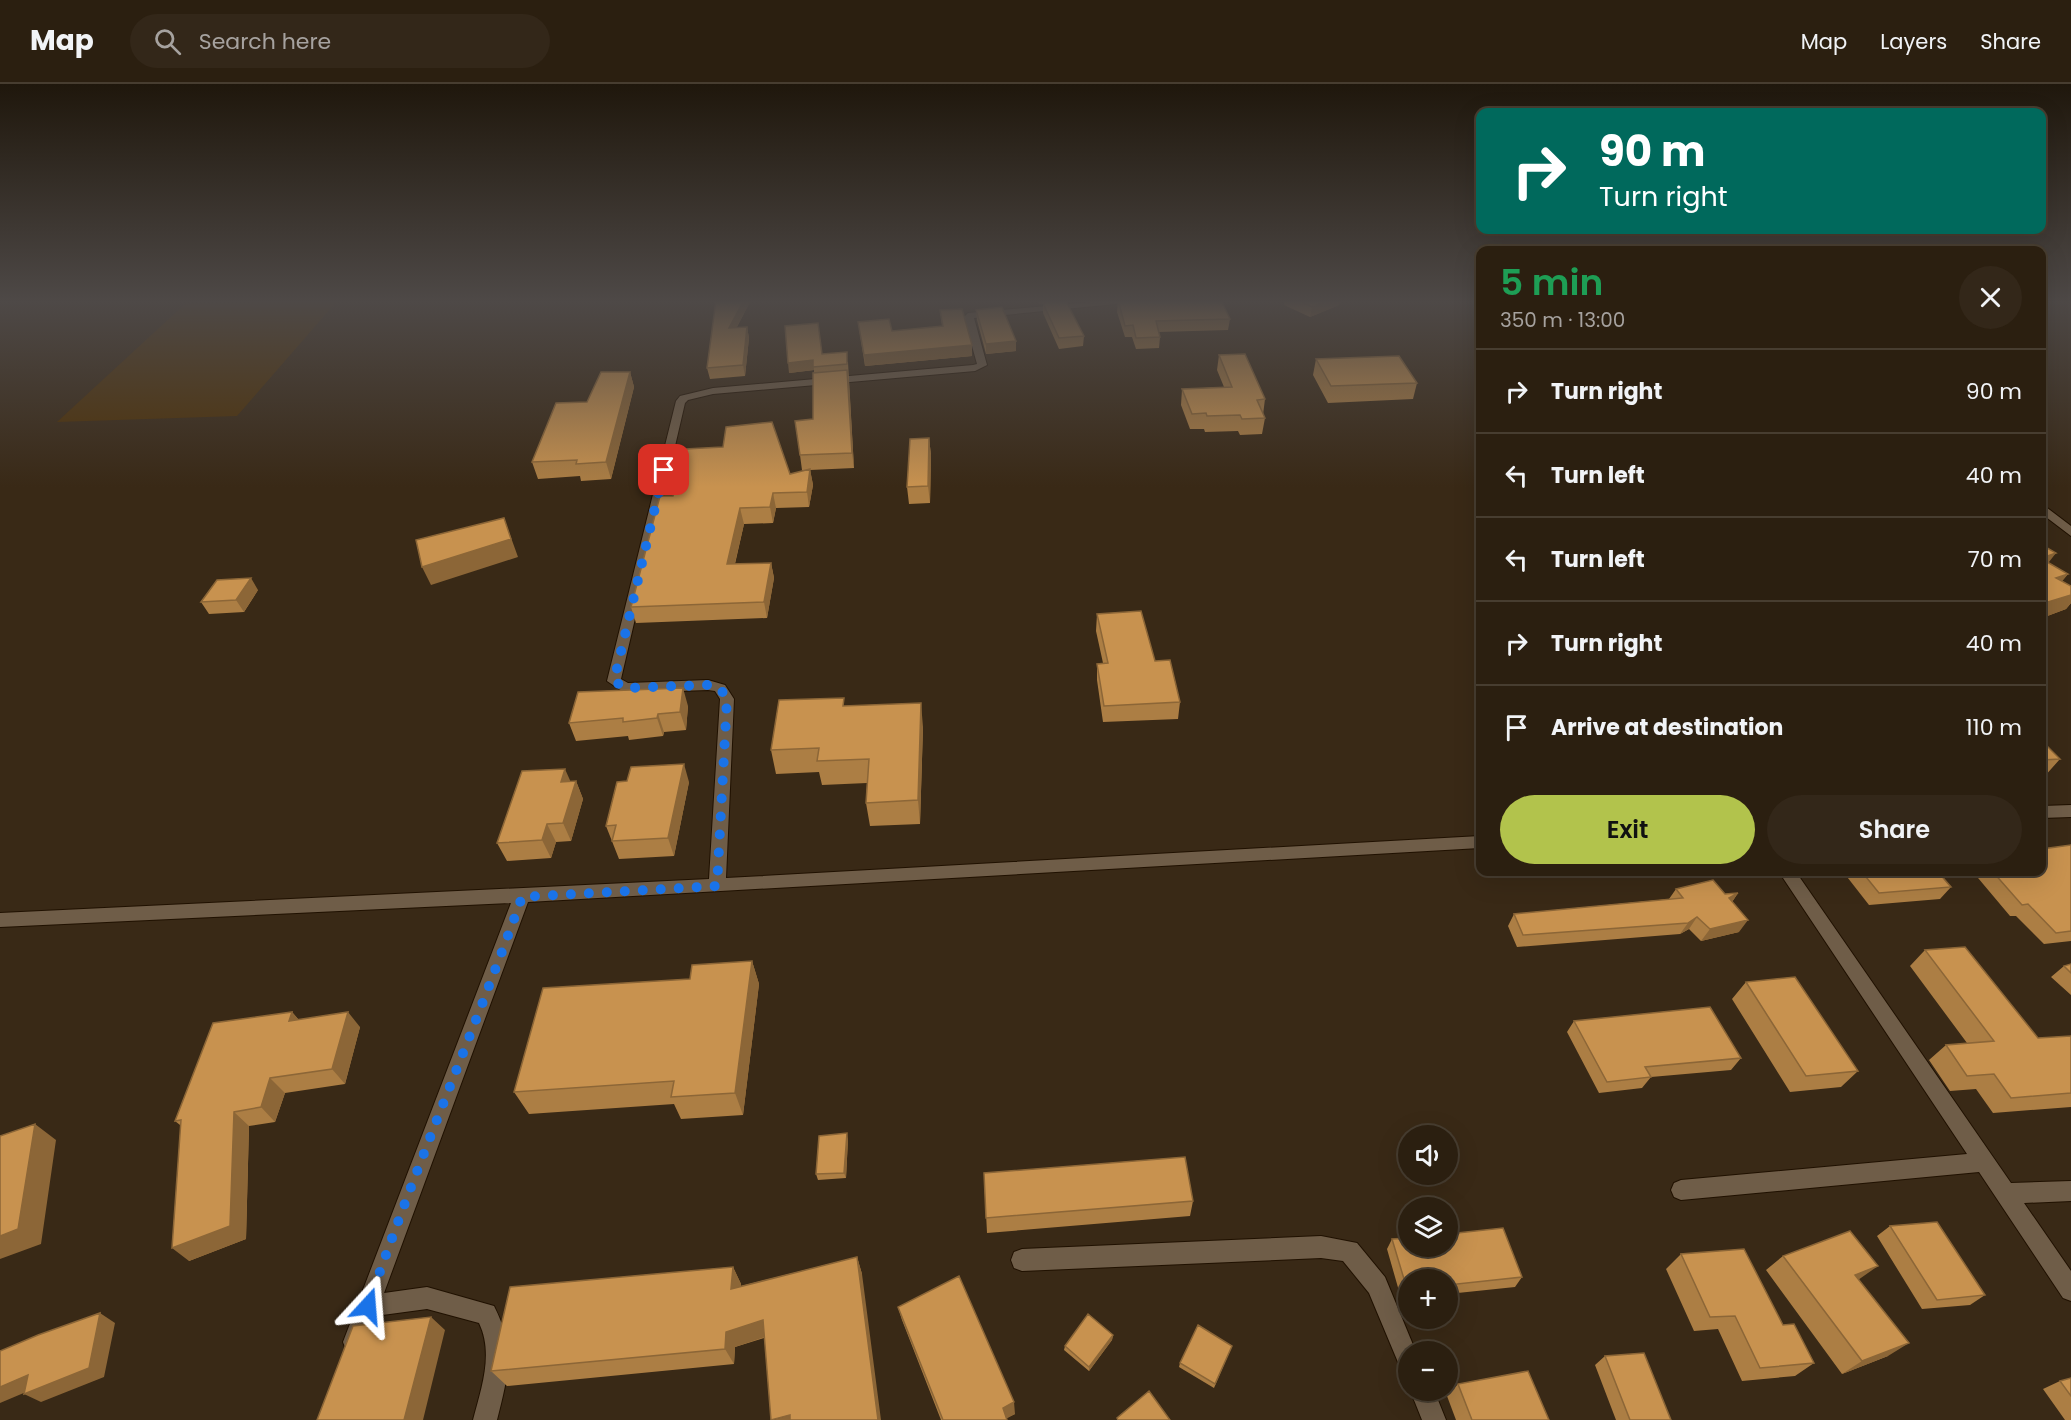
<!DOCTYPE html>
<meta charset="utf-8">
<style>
:root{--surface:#2b1f10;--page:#332719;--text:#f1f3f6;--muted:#a6a29f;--line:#473d30;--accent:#b2c34c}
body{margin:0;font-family:Poppins,sans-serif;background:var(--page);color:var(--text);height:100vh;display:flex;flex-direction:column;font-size:22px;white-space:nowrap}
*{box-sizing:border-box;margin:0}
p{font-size:20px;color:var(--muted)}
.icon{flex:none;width:33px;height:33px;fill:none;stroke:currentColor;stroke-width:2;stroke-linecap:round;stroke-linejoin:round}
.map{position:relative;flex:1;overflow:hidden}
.side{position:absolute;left:1476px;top:162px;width:570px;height:630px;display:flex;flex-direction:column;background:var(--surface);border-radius:12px;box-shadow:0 6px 24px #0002,0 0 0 2px var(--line)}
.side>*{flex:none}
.hud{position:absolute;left:1476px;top:24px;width:570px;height:126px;border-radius:12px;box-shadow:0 6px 24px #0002,0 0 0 2px var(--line);background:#00695c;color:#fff;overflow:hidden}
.tools{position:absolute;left:1398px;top:1041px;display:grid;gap:12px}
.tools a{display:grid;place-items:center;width:60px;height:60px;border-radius:50%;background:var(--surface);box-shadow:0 6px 24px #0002,0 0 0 2px var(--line);font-size:30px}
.pin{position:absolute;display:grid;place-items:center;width:51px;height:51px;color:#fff;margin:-26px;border-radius:12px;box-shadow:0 3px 9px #0006}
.me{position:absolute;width:66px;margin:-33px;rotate:19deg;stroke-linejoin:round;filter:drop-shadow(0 0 4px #0008)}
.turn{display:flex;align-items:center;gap:21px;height:126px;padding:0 24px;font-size:27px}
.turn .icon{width:78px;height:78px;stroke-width:2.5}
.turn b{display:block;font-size:42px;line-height:51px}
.round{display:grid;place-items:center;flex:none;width:63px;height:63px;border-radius:32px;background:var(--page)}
.headline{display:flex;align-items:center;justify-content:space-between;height:102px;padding:0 24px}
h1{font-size:36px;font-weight:600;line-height:45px;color:#1e9e55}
.primary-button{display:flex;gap:12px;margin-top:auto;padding:12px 24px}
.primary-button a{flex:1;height:69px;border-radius:36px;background:var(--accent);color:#111;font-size:24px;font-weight:600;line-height:69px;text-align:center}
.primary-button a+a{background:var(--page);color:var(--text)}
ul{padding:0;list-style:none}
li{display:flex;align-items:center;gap:18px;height:84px;padding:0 24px;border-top:2px solid var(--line)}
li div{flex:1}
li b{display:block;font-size:22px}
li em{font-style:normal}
header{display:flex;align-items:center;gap:36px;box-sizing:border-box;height:84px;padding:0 30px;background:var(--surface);border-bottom:2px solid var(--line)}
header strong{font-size:28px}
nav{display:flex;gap:33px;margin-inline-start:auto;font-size:21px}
.search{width:420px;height:54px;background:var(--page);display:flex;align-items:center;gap:15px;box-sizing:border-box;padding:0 21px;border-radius:33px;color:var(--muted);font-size:22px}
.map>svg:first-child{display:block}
.green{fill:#4e3004}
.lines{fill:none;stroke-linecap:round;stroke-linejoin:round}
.minor-casing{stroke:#201101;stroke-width:2}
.minor{fill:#6f5d48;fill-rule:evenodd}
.wall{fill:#ac7e44}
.shaded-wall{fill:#8c6637}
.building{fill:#c8924f;stroke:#8c6637;stroke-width:1.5}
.route{stroke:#1a73e8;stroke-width:10;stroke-dasharray:0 18}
</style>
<header>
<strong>Map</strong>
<div class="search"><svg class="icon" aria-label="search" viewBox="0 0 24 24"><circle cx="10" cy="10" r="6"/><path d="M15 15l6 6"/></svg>Search here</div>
<nav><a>Map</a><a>Layers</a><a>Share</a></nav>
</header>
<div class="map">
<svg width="2071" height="1336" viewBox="0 0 2071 1336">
<rect width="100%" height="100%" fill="#392916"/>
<path class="green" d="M338 216 237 332 57 338 185 220Z"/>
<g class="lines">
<g class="minor-casing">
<path id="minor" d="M1114 216H1156L974 234 987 281 975 287 713 310 688 316 685 319 621 595 628 599 708 596 725 601 734 615 726 794 1480 752V764L528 818 384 1209 427 1203 494 1222C516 1265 508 1292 497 1336H473C481 1305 494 1270 479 1239L427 1225 375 1232 362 1266 354 1269 346 1266 343 1258 511 819 0 843V829L709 795 720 615 715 607 708 606 625 609 607 597 676 317 680 312 713 304 973 281 977 280 964 233 968 229Z
M2042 420 2071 442V452L2042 430Z
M2071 721V733L2042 734V722Z
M1779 788H1796L2011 1099 2071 1097V1117L2024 1119 2071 1187V1217L2063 1214 1979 1088 1681 1116 1674 1113 1671 1106 1674 1099 1681 1096 1967 1070Z
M1321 1152 1357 1159 1385 1193 1416 1268H1408V1286L1400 1283 1369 1209 1343 1177 1321 1174 1022 1187 1014 1184 1011 1176 1014 1168 1022 1165Z
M1410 1306H1434L1446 1336H1422Z"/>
</g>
<use href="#minor" class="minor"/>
</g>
<path class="wall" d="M716 216H751L737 243H747L749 254 745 292 710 295 707 284Z
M1037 216H1061L1084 252 1083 262 1059 265 1043 229V220H1039Z
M1118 216H1242L1222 217 1230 235 1228 246 1158 248 1160 253 1159 264 1136 265 1132 253H1125L1117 228Z
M1285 216H1340L1339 221 1310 233 1284 221Z
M940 226 972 261V272L865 282 858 238 892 247 942 242Z
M976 226 1016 267 986 270 977 236Z
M822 270 848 278 854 384 810 386 813 401 809 423 776 424 773 439 744 440 735 480 771 479 774 494 767 534 636 539 631 523 673 412 810 386H802L800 371 813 335 814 286 789 289Z
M1219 271 1265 315 1263 331 1265 334 1262 350 1240 351 1238 347 1205 348 1204 345H1190L1181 321 1182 305 1224 303 1217 286Z
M1316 275 1417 299 1413 315 1328 319 1313 291Z
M630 288 634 303 611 395 581 397 580 392 538 395 532 378 587 318Z
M929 354 931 371 930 419 909 420 907 403Z
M2042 461 2049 479 2068 490 2062 497 2071 502V519L2066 525 2042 534Z
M258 506 244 528 209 530 201 518Z
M1097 530 1155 577 1180 618 1178 635 1103 638 1097 596V580L1103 579 1096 547Z
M688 622 686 646 664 648 663 652 629 656 628 652 576 657 569 639Z
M845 622 923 643 920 740 870 742 866 719 867 699 822 701 819 688 776 690 771 666Z
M2042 657 2060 675 2044 693H2042Z
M576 697 583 715 571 757 556 758 551 774 507 777 497 759 571 698Z
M689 698 674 772 619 775 606 742Z
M2071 761V857L2044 860 2016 832H2010L1973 788H2042Z
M1845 788H1938L1951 803 1940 815 1869 821 1844 789Z
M1676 805 1725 810 1738 809 1732 818 1739 848 1701 857 1689 845 1680 850 1517 863 1508 842 1514 830 1669 815Z
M1925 866 2038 954 2071 952V1023L1993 1029 1976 1005 1950 1007 1929 976 1946 961 1967 959 1910 882Z
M752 877 759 900 743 1031 681 1035 674 1020 529 1030 514 1008 690 895Z
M2071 880V911L2051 893 2064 882Z
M1746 898 1858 987 1841 1003 1790 1008 1732 915Z
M292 928 298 935 360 943 345 1000 285 1009 275 1038 249 1042 246 1155 189 1177 180 1041 175 1037Z
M1574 937 1741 974 1731 986 1651 993 1642 1004 1599 1009 1567 948Z
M848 1055 846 1094 818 1096 816 1090Z
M984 1089 1193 1117 1190 1132 987 1149Z
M1890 1142 1985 1211 1970 1221 1922 1225 1877 1152Z
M1392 1155 1522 1193 1515 1203 1448 1210V1196H1408V1213L1401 1214 1387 1165Z
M1681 1170 1783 1241 1814 1279 1795 1292 1742 1297 1718 1245 1694 1247 1666 1185Z
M1783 1172 1859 1196 1888 1272 1842 1290 1766 1186Z
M857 1173 862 1190 764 1254 735 1263 734 1280 507 1302 491 1287 733 1183 741 1200V1202Z
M898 1223 1015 1330 1006 1334 1007 1336H941L902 1236Z
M1113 1251 1112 1256 1089 1287 1064 1266 1065 1262Z
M1232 1262 1214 1304 1179 1283 1180 1279Z
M1605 1272 1671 1336H1616L1595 1281Z
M2071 1294V1336H2065L2043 1305 2060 1297Z
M1458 1300 1549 1336H1456L1447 1312Z"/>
<path class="shaded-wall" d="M744 216H751L731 254 729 244Z
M1039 216H1061V218L1039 220Z
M1327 216H1340L1339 221 1310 233 1312 223Z
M747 243 749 254 745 292 743 281Z
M1016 257V267L986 270V260Z
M972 261V272L865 282 864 271Z
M813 276 814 286 789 289 788 279Z
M847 286 849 300 854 384 852 369Z
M630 288 634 303 611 395 606 378Z
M929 354 931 371 930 419 928 402Z
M810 385 813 401 809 423 807 408Z
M773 409 776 424 773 439 770 423Z
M740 424 744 440 731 496 727 480Z
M504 434 518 473 431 501 422 483Z
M2056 469 2042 487V474Z
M771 479 774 494 767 534 764 518Z
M2068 490 2054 507 2056 494Z
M251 494 258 506 244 528 236 516Z
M2071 511V519L2066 525 2042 534V526L2048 518Z
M683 604 688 622 686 646 680 628Z
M921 619 923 643 920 740 918 716Z
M658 630 664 648 663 652 657 634Z
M684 680 689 698 674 772 668 754Z
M565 685 573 703 561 698Z
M576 697 583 715 571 757 563 739Z
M547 740 556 758 551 774 542 756Z
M1738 809 1730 821 1729 814Z
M1697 833 1689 845 1680 850 1688 839Z
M1748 836 1739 848 1701 857 1710 845Z
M752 877 759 900 743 1031 735 1009Z
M292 928 305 943 289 937Z
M348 928 360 943 345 1000 332 985Z
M270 994 285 1009 275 1038 261 1023Z
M234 1028 249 1042 246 1155 189 1177 172 1164Z
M35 1040 56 1056 41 1160 0 1175V1152Z
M847 1049 848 1055 846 1094 844 1089Z
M857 1173 862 1190 881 1336H878Z
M1878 1182 1858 1196 1855 1191Z
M733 1183 741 1200 739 1221 731 1205Z
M100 1229 115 1239 104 1293 41 1318 24 1310Z
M431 1233 445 1246 423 1336H404Z
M763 1236 771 1251 735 1263 734 1280 725 1265 726 1248Z
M1113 1251 1112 1256 1089 1287V1283Z
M1909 1259 1888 1272 1842 1290 1862 1277Z
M28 1291 45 1300 0 1319V1303Z
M1014 1318 1015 1330 1004 1336 1003 1324Z
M790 1331 793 1336H773Z"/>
<path class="building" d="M716 216H744L729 244 747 243 743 281 707 284Z
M1118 216H1221L1230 235 1156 237 1160 253 1136 254 1133 241 1125 242Z
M1298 216H1327L1312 223Z
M1066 217 1084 252 1059 254 1043 219Z
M1002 223 1016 257 986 260 976 226Z
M962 225 972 261 864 271 858 238 889 235 892 247 943 242 940 226Z
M818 239 822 270 847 268V280L813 283V276L788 279 785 242Z
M1245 270 1265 315 1257 316 1265 334 1242 335 1240 331 1207 332 1206 329 1192 330 1182 305 1232 303 1219 271Z
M1399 272 1417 299 1331 302 1316 275Z
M847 286 852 369 800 371 795 337 813 335V289Z
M601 288H630L606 378 576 380 577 376 532 378 556 319 587 318Z
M772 338 790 390 810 385 807 408 773 409 770 423 740 424 727 480 771 479 764 518 631 523 660 412H673L685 365 723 363 726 343Z
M929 354 928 402 907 403 910 355Z
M504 434 511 455 422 483 416 456Z
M2042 461 2056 469 2042 474Z
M2042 475 2068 490 2056 494 2071 502V511L2048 518 2042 515Z
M251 494 236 516 201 518 217 496Z
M1141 527 1155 577 1170 576 1180 618 1104 622 1097 580 1108 579 1097 530Z
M683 604 680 628 658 630 657 634 623 638V634L569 639 578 608Z
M844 614 843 622 921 619 918 716 866 719 869 675 817 677 819 664 771 666 779 616Z
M2042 657 2060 675 2042 676Z
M684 680 668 754 612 757 616 741 606 742 617 698 627 697 631 683Z
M565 685 561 698 576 697 563 739 547 740 542 756 497 759 522 687Z
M2071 761V847L2056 849 2028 820 2022 821 1993 788H2042V765Z
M1862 788H1938L1951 803 1879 809Z
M1713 796 1725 810 1738 809 1729 814 1748 836 1710 845 1697 833 1688 839 1523 851 1514 830 1683 814 1676 805Z
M1965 863 2038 954 2071 952V1009L2011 1014 1994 990 1967 992 1946 961 1994 957 1925 866Z
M752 877 735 1009 671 1013 674 997 514 1008 543 904 690 895 692 881Z
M2071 880V889L2064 882Z
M1795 893 1858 987 1806 992 1746 898Z
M1710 923 1741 974 1645 983 1651 993 1607 998 1574 937Z
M292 928 289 937 348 928 332 985 270 994 261 1023 234 1028 230 1142 172 1164 181 1036 175 1037 213 939Z
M35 1040 18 1145 0 1152V1052Z
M847 1049 844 1089 816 1090 819 1052Z
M1185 1073 1193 1117 986 1134 984 1089Z
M1937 1138 1985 1211 1937 1216 1890 1142Z
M1503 1144 1522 1193 1448 1201V1196H1408V1205H1407L1392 1155 1408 1154V1162H1448V1150Z
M1850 1147 1878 1182 1855 1191 1909 1259 1862 1277 1783 1172Z
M1744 1165 1783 1241 1794 1240 1814 1279 1760 1284 1735 1232 1710 1233 1681 1170Z
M857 1173 878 1336H790V1331L771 1336 763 1236 726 1248 725 1265 491 1287 510 1203 733 1183 731 1205Z
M959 1192 1014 1318 1003 1324 1007 1336H943L898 1223Z
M100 1229 89 1284 24 1310 28 1291 0 1303V1267L38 1251Z
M1088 1230 1113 1251 1089 1283 1065 1262Z
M431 1233 404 1336H317L353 1242Z
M1198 1241 1232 1262 1215 1300 1180 1279Z
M1644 1269 1671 1336H1630L1605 1272Z
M1528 1287 1549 1336H1472L1458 1300Z
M2071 1294V1312L2060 1297Z
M1149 1307 1170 1336H1118L1117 1334Z"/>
<linearGradient id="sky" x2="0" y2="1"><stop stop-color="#1f170c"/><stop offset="0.54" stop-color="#4e4947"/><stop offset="1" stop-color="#4e4947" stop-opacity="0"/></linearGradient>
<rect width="2071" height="403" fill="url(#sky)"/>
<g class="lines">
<path class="route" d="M368 1222C415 1084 473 950 522 813L717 802 727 615 720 604 708 601 625 604 614 597 664 386"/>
</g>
</svg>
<div class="tools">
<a><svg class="icon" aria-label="sound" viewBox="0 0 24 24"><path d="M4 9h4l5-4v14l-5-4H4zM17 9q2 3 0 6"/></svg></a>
<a><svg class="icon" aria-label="layers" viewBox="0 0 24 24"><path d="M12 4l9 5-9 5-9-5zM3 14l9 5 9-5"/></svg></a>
<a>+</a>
<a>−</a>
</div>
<div class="pin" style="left:664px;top:386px;background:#d93025"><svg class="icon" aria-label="arrive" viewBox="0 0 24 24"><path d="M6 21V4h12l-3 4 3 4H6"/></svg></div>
<svg class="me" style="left:368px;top:1222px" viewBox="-20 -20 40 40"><path d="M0-17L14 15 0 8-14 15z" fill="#1a73e8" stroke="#fff" stroke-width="4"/></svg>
<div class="hud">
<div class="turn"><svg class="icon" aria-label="right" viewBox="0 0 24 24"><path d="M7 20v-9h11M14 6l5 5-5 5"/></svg><div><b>90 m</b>Turn right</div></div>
</div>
<section class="side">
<div class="headline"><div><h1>5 min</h1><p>350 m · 13:00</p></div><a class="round"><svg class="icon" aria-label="close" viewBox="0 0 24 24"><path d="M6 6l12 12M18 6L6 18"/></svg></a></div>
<ul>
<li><svg class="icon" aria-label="right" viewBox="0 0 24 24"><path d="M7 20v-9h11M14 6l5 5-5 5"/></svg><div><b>Turn right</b></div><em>90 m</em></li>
<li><svg class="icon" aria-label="left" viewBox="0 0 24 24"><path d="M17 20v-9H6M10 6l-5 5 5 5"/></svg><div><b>Turn left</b></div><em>40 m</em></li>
<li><svg class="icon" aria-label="left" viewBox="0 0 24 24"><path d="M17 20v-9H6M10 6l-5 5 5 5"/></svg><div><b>Turn left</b></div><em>70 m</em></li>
<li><svg class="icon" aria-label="right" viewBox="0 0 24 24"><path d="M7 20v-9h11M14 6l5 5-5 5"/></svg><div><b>Turn right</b></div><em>40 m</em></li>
<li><svg class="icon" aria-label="arrive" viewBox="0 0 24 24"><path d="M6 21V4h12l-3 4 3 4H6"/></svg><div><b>Arrive at destination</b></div><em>110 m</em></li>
</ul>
<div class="primary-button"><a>Exit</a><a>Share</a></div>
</section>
</div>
